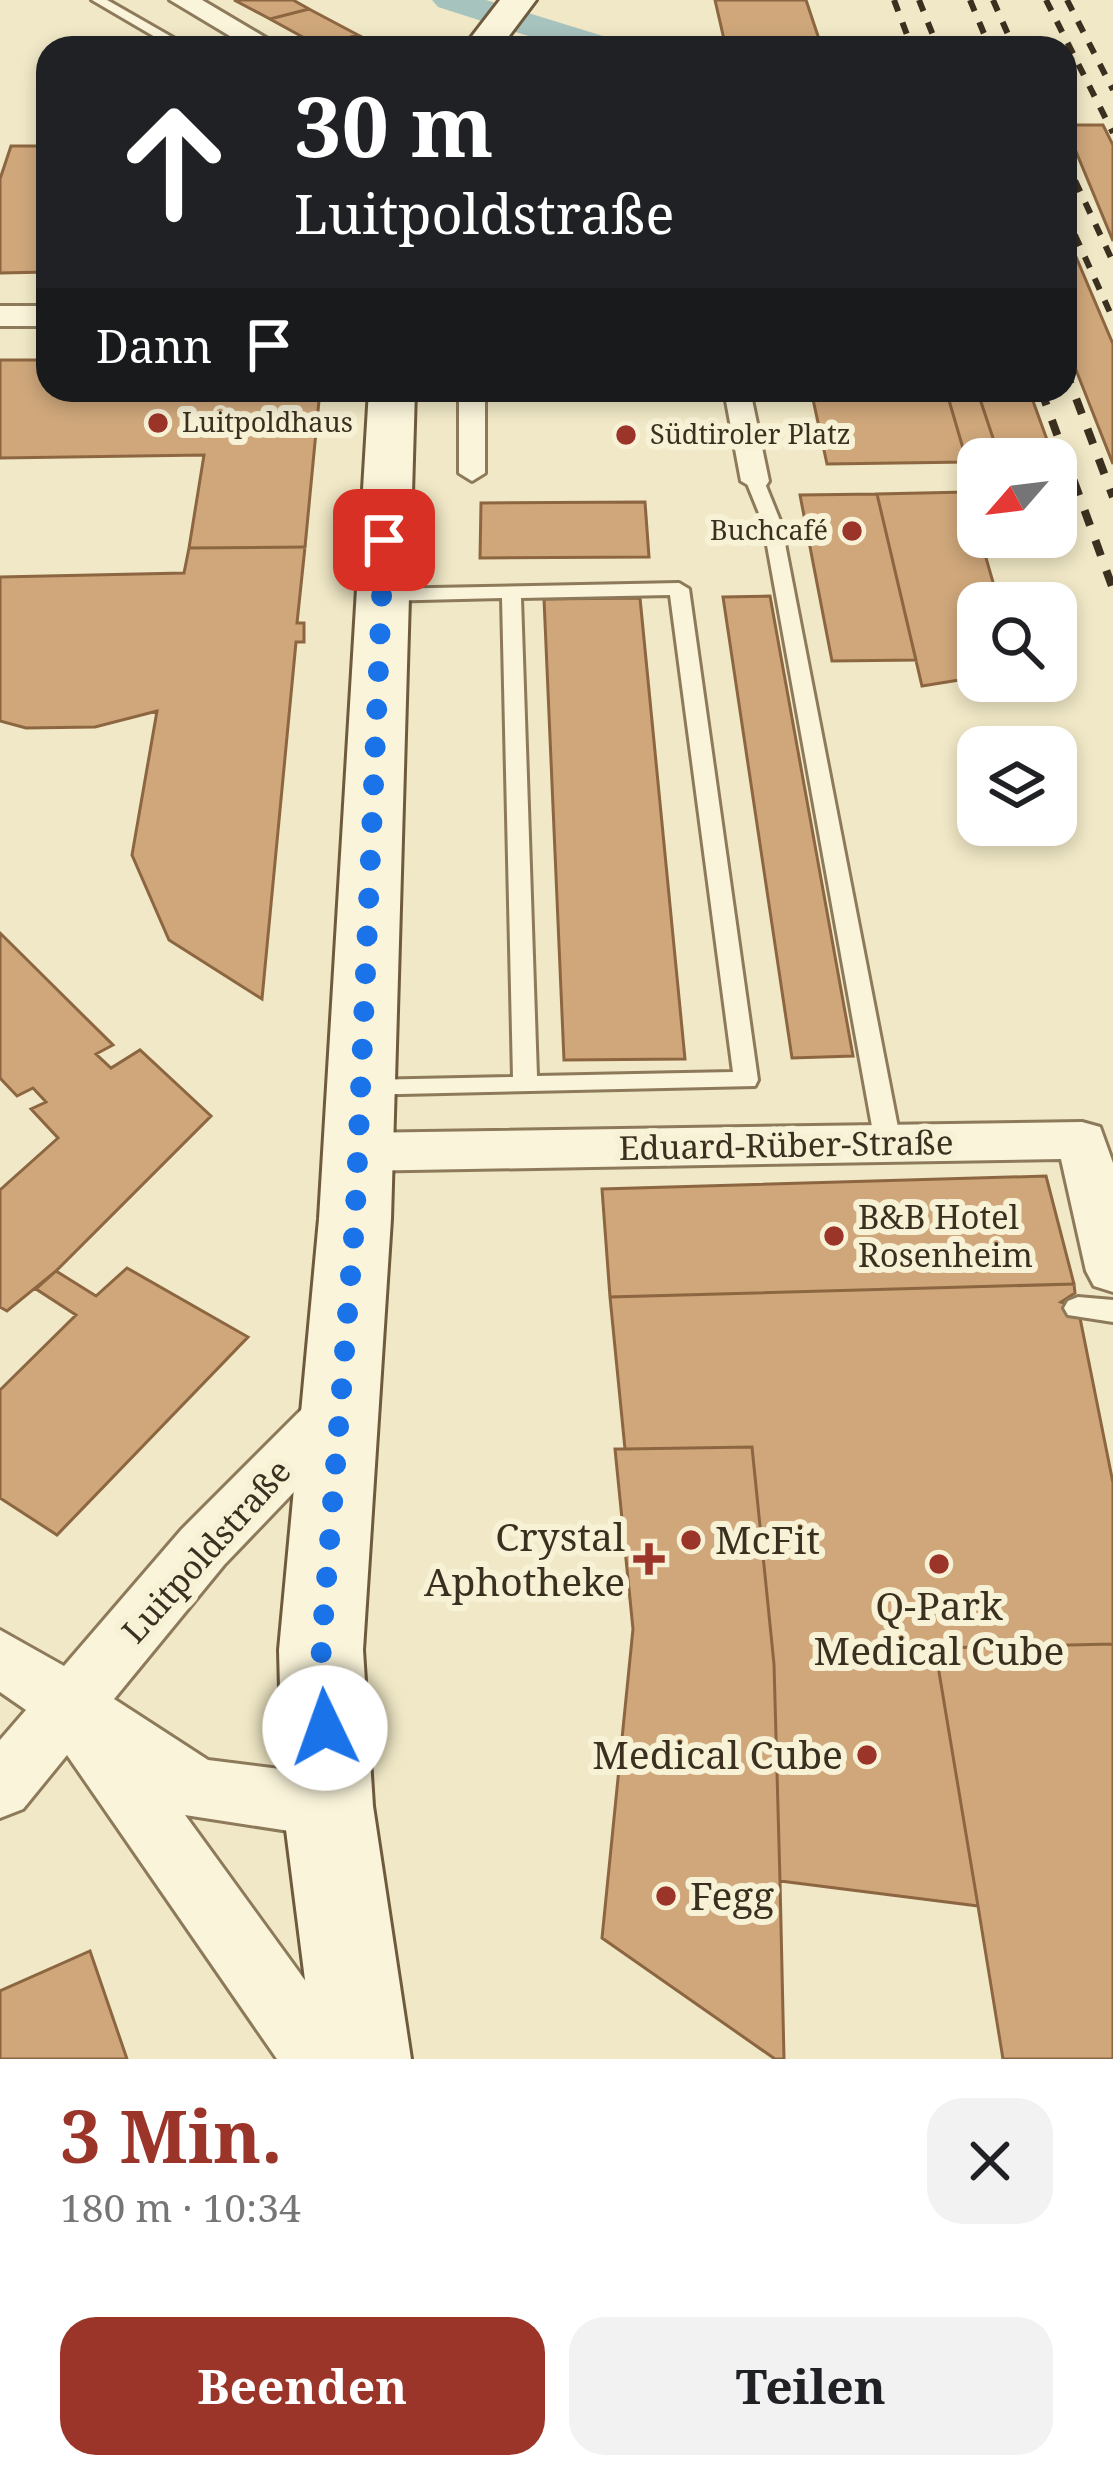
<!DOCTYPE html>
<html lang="de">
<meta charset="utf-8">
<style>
:root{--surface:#fff;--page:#f2f2f2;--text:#202124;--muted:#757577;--accent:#9c3529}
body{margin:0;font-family:"Noto Serif",serif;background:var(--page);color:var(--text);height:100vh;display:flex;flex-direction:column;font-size:45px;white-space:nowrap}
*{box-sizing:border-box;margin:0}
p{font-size:39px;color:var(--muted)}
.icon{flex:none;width:66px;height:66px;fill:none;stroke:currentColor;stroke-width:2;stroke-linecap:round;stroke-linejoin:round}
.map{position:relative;height:2059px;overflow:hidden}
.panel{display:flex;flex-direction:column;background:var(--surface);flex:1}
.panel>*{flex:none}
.banner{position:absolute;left:36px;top:36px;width:1041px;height:366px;border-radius:36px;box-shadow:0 6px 18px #0003;background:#202124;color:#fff;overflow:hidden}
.needle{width:78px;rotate:242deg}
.tools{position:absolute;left:957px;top:438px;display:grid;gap:24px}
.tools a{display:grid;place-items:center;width:120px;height:120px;border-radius:24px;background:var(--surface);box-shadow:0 6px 18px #0003;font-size:60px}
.pin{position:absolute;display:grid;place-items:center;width:102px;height:102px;color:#fff;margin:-51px;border-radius:24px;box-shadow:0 6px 18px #0006}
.me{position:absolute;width:132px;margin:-66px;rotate:357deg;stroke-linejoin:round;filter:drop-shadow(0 0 9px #0008)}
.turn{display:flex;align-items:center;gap:42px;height:252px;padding:0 60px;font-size:54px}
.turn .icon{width:156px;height:156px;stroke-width:2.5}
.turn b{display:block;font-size:84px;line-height:102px}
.then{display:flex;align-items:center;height:114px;padding:0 60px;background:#0003;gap:24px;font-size:45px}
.round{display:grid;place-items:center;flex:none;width:126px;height:126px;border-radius:36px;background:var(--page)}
.head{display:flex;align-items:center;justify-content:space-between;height:204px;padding:0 60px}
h1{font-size:72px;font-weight:700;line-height:90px;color:var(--accent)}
.primary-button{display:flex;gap:24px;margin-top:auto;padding:24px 60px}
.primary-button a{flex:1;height:138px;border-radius:36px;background:var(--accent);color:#fff;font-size:48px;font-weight:700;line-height:138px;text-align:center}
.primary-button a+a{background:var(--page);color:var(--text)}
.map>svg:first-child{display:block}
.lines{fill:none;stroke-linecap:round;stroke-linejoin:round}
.canal{fill:#a7c3be;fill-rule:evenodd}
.building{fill:#cfa77b;stroke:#8c6640;stroke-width:3}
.service-casing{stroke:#8c7a5b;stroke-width:6}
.pedestrian-casing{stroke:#8c7a5b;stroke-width:6}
.minor-casing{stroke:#8c7a5b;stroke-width:6}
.secondary-casing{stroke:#6e5b3e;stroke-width:6}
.service{fill:#faf4da;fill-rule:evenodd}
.pedestrian{fill:#faf4da;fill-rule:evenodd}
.minor{fill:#faf4da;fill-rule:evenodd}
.secondary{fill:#faf4da;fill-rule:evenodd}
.rail-far1{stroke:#3b301f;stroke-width:6;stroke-dasharray:12 12;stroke-linecap:butt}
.rail{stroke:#3b301f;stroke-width:8;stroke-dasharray:16 16;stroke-linecap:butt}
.route{stroke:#1a73e8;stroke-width:21;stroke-dasharray:0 37.8}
.poi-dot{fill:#9c3529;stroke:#f7f1d6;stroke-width:4.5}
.labels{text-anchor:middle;stroke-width:12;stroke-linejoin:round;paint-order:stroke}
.far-poi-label{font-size:27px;fill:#3b301f;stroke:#f7f1d6;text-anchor:start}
.street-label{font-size:33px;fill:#3b301f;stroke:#f7f1d6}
.poi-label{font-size:33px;fill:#3b301f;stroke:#f7f1d6;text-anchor:start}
.near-poi-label{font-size:39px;fill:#3b301f;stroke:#f7f1d6;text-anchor:end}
</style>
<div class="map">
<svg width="1113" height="2059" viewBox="0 0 1113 2059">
<rect width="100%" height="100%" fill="#f0e8c6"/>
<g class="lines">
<path class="canal" d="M432 0H486L616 40 621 48H566L438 7Z"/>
</g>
<path class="building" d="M234 0H293L309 9 270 19Z
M715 0H806L822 48H726Z
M309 9 358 35 319 46 270 19Z
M358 35 383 48 319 46Z
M1065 125H1103L1113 145V241Z
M11 146H48V272L0 273V179Z
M1065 231 1113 344V464L1065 342Z
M0 360H48V390H320L305 547 189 548 204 455 0 458Z
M811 390H946L967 462 827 464Z
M946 390H977L1000 459 967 462Z
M977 390H1029L1054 459H1000Z
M1056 466 1074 517H1056Z
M967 492 999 603H978V677L922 686 877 494Z
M877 494 916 660 832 661 800 495Z
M645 502 649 557 480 558 481 503Z
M305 547 297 623H304V642H296L262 999 169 940 132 855 157 711 95 727 26 728 0 721V577L184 573 189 548Z
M770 596 853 1056 792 1058 723 597Z
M640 598 685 1059 564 1060 544 599Z
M0 933 113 1045 96 1054 111 1068 140 1050 211 1116 56 1271 7 1311 0 1307V1190L58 1138 31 1109 46 1102 33 1088 17 1096 0 1078Z
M1046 1176 1074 1284 610 1297 602 1189Z
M127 1268 248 1337 57 1535 0 1498V1390L76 1315 36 1289 56 1271 96 1296Z
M1074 1284 1075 1293 1061 1302 1078 1308 1113 1483V2059H1003L978 1906 780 1881 784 2059H775L602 1938 633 1629 615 1449H625L610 1297Z
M1074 1284 1075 1293 1061 1302 1078 1308 1113 1483V1644L935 1648 978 1906 780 1881 774 1664 752 1447 625 1449 610 1297Z
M90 1951 127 2059H0V1991Z"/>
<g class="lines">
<g class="service-casing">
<path id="service" d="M92 0H107L191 48H174Z
M755 476 764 481 781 523 901 1143 897 1150H879L875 1143 763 523 746 481Z
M679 583 689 589 758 1080 755 1086 357 1095 354 1089 357 1083 366 1080 513 1077 502 598 380 601 370 595 380 589ZM670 595 733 1072 537 1076 521 598Z
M1078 1297 1113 1300V1322L1068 1315 1064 1308 1068 1301Z"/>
</g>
<g class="pedestrian-casing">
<path id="pedestrian" d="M459 390H485V473L472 481 459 473Z
M724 390H750L769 481 765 487 755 489 741 481Z"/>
</g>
<g class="minor-casing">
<path id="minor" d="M170 0H202L283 48H250Z
M0 306H48V326H0Z
M1082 1122 1100 1127 1113 1163V1292L1094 1286 1086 1271 1061 1159 355 1171 337 1165 330 1152 337 1139 355 1133Z
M341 1383 361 1390 369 1406 361 1422 224 1565 114 1699 208 1760 328 1775 351 1784 360 1806 351 1828 328 1837 185 1815 344 2034 354 2059H277L67 1755 23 1809 0 1818V1740L26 1710 0 1692V1630L64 1666 182 1529 321 1390Z"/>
</g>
<g class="secondary-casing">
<path id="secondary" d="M500 0H536L500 48H463Z
M369 390H415L391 1219 363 1650 373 1806 411 2059H315L283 1806 279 1650 319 1219Z"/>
</g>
<use href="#service" class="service"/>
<use href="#pedestrian" class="pedestrian"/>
<use href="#minor" class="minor"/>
<use href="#secondary" class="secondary"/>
<path class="rail-far1" d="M894 0 912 48
M919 0 938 48
M970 0 990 48
M993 0 1014 48
M1046 0 1113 133
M1067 0 1113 90
M1065 159 1113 262
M1065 213 1113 319"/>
<path class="rail" d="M1065 369 1113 497
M1041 390 1113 589"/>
</g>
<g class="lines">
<path class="route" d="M325 1728 321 1649 355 1219 384 540"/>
</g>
<g class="poi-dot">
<circle cx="158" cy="423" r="12"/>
<circle cx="626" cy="435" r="12"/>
<circle cx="852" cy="531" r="12"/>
<circle cx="834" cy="1236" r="12"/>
<circle cx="691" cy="1540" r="12"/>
<path d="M643 1541h12v12h12v12h-12v12h-12v-12h-12v-12h12z"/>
<circle cx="939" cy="1564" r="12"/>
<circle cx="867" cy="1755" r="12"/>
<circle cx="666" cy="1896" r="12"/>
</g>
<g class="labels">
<g class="far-poi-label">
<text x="182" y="432">Luitpoldhaus</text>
<text x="650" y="444">Südtiroler Platz</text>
<text x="828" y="540" text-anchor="end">Buchcafé</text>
</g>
<g class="street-label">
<text transform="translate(786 1145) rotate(-1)" y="12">Eduard-Rüber-Straße</text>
<text transform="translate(206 1551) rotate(-48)" y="12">Luitpoldstraße</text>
</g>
<g class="poi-label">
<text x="858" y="1229">B&amp;B Hotel<tspan x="858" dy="38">Rosenheim</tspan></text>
</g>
<g class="near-poi-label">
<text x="625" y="1551">Crystal<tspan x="625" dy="45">Aphotheke</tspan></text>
<text x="715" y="1554" text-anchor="start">McFit</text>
<text x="939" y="1620" text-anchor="middle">Q-Park<tspan x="939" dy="45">Medical Cube</tspan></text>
<text x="843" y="1769">Medical Cube</text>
<text x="690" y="1910" text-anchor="start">Fegg</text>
</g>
</g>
</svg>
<div class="tools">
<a><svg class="needle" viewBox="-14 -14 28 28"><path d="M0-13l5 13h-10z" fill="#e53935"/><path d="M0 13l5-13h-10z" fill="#757577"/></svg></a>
<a><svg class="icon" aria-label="search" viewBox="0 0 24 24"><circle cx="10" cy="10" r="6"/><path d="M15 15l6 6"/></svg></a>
<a><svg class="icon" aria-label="layers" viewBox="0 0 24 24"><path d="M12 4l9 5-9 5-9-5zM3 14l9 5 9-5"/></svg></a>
</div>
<div class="pin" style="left:384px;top:540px;background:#d93025"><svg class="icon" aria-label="arrive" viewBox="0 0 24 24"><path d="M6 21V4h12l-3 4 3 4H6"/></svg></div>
<svg class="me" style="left:325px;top:1728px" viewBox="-20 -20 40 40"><circle r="19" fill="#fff"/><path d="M0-13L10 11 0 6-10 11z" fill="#1a73e8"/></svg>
<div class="banner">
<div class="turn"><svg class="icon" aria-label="ahead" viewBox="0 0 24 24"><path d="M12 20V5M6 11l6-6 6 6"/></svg><div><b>30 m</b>Luitpoldstraße</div></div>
<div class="then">Dann<svg class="icon" aria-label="arrive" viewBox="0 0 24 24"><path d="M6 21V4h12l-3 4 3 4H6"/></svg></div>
</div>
</div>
<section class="panel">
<div class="head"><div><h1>3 Min.</h1><p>180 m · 10:34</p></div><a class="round"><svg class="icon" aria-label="close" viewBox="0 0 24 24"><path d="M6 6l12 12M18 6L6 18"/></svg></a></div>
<div class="primary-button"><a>Beenden</a><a>Teilen</a></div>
</section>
